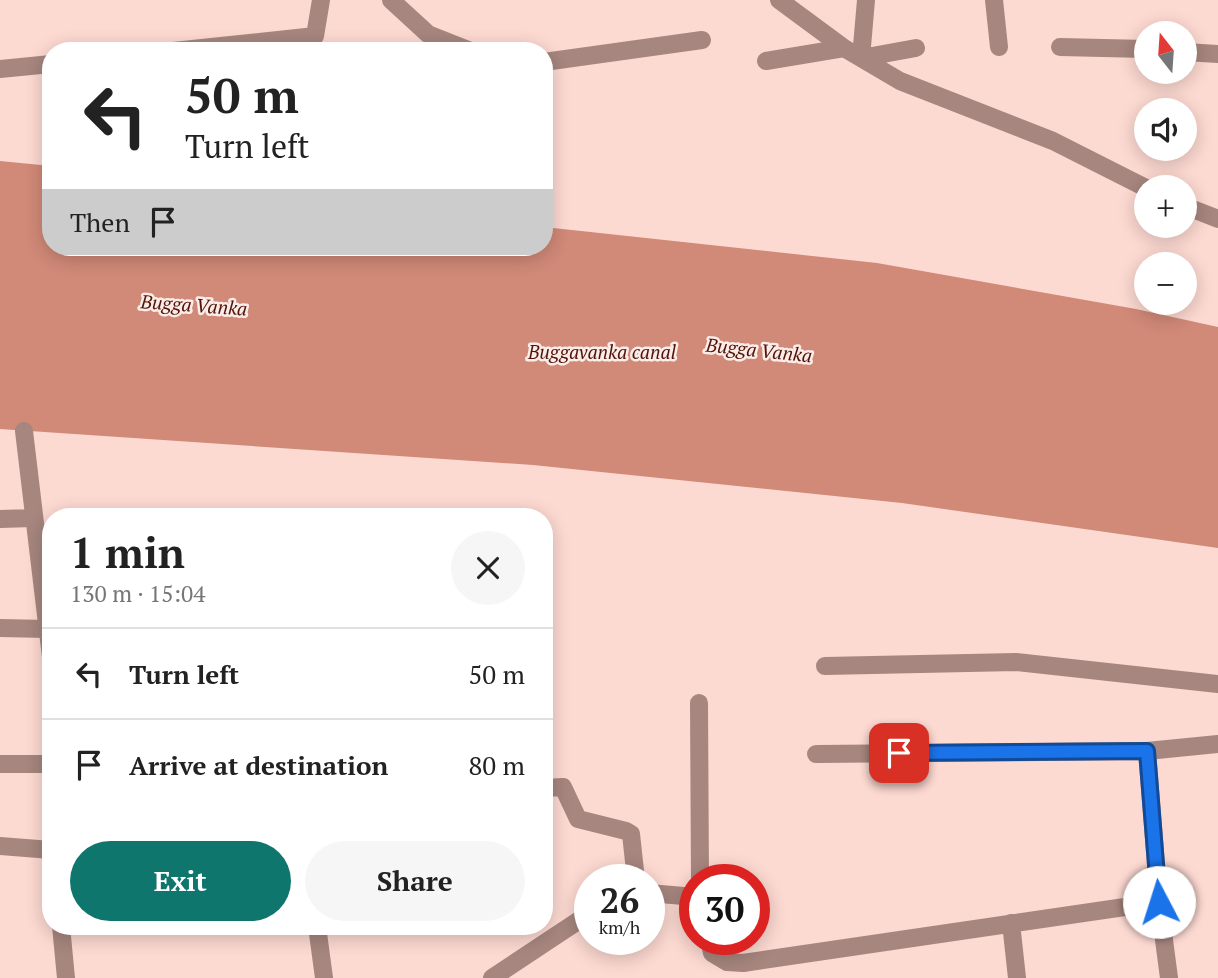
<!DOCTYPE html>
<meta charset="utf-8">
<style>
:root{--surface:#fff;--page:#f6f6f6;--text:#222;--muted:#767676;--line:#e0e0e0;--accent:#0f766e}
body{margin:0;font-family:"PT Serif",serif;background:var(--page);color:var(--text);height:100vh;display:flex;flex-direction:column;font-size:26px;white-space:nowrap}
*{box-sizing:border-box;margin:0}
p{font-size:23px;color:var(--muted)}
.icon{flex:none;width:38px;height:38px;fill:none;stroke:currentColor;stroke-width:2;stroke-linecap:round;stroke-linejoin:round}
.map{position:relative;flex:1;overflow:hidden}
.drawer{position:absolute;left:42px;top:508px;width:511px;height:427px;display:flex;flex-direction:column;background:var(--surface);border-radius:28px;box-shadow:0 4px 18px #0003}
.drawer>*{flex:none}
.top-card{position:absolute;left:42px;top:42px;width:511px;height:214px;border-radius:28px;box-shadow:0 4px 18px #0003;background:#fff;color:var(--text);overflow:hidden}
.needle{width:46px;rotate:343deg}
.controls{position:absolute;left:1134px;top:21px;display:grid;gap:14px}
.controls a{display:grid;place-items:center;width:63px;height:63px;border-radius:50%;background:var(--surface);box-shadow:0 4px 18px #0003;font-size:35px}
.speed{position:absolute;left:574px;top:864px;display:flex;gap:14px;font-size:35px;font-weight:700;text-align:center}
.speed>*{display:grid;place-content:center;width:91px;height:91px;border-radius:50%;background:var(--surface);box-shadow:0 4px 18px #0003;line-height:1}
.speed small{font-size:18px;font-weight:400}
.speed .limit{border:10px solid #d22;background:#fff;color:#111}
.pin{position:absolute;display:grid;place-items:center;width:60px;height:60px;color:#fff;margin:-30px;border-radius:14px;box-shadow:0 4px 10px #0006}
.me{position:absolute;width:77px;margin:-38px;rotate:355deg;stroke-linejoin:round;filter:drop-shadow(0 0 5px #0008)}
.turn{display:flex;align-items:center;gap:24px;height:147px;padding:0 28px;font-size:32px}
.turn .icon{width:91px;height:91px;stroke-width:2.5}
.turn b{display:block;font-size:49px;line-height:60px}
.then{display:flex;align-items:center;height:66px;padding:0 28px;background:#0003;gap:14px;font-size:26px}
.round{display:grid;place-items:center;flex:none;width:74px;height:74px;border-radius:37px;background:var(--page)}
.overview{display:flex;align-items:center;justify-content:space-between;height:119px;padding:0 28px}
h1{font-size:42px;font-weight:600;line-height:52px}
.primary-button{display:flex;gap:14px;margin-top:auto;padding:14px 28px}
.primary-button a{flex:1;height:80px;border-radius:42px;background:var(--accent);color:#fff;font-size:28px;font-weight:600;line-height:80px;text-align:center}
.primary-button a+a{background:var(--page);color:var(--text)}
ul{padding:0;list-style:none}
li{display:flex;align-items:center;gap:21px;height:91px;padding:0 28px;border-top:2px solid var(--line)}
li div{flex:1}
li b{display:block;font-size:26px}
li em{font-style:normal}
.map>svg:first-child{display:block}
.water{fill:#d18978}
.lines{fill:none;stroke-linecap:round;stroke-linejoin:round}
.minor{stroke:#a6867e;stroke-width:18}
.route-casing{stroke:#114b97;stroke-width:18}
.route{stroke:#1a73e8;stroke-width:12}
.labels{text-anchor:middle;stroke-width:5;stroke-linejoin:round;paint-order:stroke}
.water-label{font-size:19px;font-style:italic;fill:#531204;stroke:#faece8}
</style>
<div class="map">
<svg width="1218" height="978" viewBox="0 0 1218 978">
<rect width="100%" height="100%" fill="#fcd9d1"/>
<path class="water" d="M0 161 51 166V247H544V227L877 263 1136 309 1218 327V548L902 503 533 465 0 429Z"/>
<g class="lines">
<path class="minor" d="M391 0 428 34 471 51
M779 0 844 48 900 81 1053 141 1146 188
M866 0 861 58 916 48
M994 0 999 47
M1060 47 1146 49
M173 51 315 36 321 0
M1185 52 1218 54
M766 61 844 48
M544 62 702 40
M0 69 51 64
M1185 206 1218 219
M24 431 51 657
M0 519 33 518
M0 628 47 629
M825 666 1016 662 1218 684
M699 703 700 880
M816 754 1147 751
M0 764H51
M544 788 563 787 578 819 626 831 631 834 636 880
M0 846 51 850
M649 893 695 897
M1159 902 1169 978
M1011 923 1017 978
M61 926 66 978
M317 926 324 978
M709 940 712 953 727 962 743 963 1159 902 1147 751 1218 744
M492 978 590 913"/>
</g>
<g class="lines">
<g class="route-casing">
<path id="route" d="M899 753 1147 751 1159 902"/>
</g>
<use href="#route" class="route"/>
</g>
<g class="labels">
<g class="water-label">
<text transform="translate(194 305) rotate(4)" y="7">Bugga Vanka</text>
<text transform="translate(759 350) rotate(6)" y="7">Bugga Vanka</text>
<text x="602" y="359">Buggavanka canal</text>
</g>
</g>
</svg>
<div class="controls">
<a><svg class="needle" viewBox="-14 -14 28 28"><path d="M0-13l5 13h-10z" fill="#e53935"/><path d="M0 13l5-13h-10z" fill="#767676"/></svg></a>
<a><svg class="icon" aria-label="sound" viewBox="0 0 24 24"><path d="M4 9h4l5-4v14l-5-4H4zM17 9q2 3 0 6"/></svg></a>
<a>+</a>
<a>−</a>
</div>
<div class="speed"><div>26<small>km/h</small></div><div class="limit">30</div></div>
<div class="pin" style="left:899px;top:753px;background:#d93025"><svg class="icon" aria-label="arrive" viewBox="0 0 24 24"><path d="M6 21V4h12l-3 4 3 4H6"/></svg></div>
<svg class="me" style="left:1159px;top:902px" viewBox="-20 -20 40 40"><circle r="19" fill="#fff"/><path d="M0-13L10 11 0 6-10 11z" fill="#1a73e8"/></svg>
<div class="top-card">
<div class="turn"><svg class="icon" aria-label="left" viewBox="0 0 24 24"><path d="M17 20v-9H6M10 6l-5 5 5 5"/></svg><div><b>50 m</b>Turn left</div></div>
<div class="then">Then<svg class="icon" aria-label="arrive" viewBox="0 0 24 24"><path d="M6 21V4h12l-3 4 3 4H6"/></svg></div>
</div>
<section class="drawer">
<div class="overview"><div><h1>1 min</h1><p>130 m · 15:04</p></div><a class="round"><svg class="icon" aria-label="close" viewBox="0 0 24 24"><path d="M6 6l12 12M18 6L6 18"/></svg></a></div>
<ul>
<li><svg class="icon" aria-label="left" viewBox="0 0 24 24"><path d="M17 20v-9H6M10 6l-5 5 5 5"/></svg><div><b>Turn left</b></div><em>50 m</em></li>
<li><svg class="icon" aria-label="arrive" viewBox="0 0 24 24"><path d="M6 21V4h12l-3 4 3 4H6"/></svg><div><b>Arrive at destination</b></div><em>80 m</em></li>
</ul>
<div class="primary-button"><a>Exit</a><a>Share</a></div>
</section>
</div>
